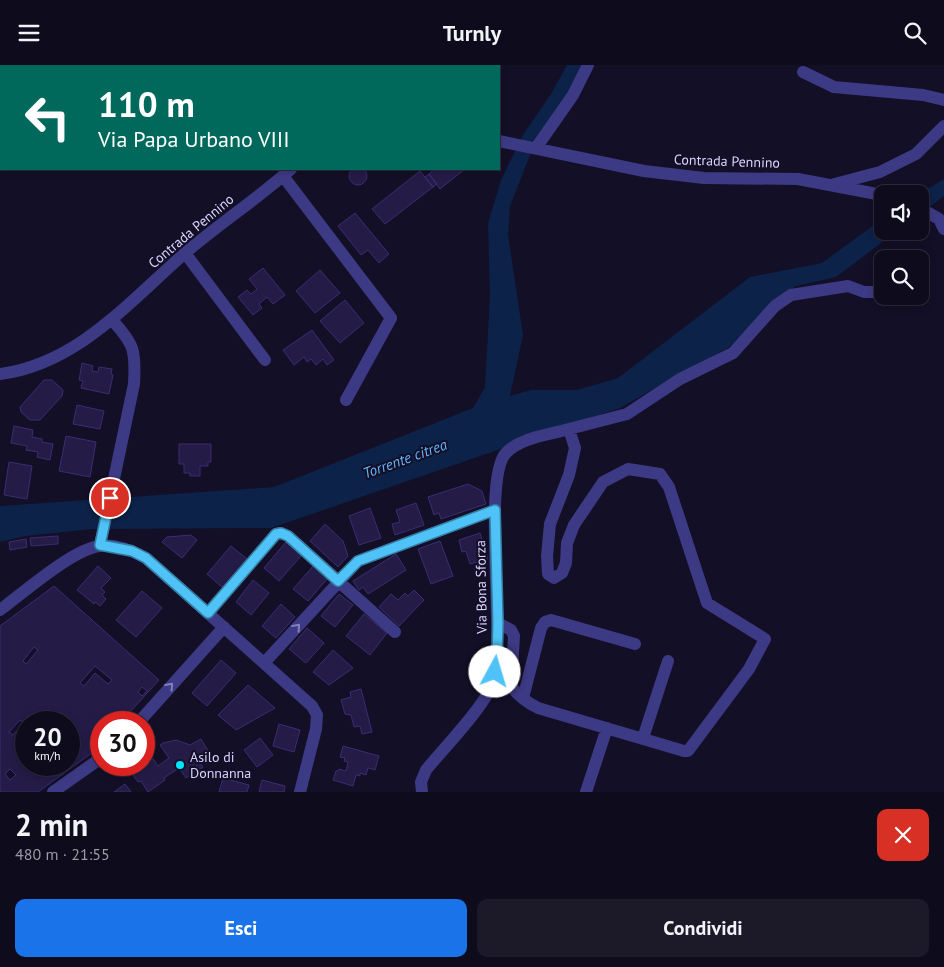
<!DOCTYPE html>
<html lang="it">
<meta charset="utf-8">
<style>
:root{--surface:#0e0b1c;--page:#1c1929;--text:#f1f3f6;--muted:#9b9ba3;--line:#2e2b3b;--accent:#1a73e8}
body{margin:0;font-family:"PT Sans",sans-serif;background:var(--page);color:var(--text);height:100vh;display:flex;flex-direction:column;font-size:19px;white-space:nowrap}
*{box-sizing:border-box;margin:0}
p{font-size:16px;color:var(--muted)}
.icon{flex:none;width:28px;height:28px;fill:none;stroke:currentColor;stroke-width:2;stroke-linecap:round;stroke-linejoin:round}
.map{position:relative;height:727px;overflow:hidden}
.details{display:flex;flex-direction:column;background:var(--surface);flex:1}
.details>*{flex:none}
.guide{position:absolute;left:0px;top:0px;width:500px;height:105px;box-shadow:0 2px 8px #0003,0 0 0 1px var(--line);background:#00695c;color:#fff;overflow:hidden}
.fabs{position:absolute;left:874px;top:120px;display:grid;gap:10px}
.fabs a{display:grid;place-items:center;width:55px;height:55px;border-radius:10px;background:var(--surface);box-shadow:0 2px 8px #0003,0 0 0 1px var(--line);font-size:25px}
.speed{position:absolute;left:15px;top:646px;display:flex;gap:10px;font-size:25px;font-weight:700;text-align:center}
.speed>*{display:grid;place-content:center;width:65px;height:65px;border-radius:50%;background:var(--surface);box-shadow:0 2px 8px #0003,0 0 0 1px var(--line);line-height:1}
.speed small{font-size:12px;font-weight:400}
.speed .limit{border:8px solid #d22;background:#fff;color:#111}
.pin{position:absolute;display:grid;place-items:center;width:42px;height:42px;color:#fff;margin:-21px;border:2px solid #fff;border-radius:50%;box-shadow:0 1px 5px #0007}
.me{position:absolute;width:55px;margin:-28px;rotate:6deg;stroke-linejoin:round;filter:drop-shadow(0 0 4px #0008)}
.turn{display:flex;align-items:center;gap:18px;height:105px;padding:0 15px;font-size:22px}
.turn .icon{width:65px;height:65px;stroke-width:2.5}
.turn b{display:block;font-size:35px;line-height:42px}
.round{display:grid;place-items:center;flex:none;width:52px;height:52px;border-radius:10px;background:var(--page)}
.overview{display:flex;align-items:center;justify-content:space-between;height:85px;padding:0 15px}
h1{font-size:30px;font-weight:800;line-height:38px}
.action{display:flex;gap:10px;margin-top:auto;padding:10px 15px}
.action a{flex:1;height:58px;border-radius:10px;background:var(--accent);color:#fff;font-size:20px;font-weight:800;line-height:58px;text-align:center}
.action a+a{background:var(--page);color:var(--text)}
header{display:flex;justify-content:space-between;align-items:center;height:65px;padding:0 15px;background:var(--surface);font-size:22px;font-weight:800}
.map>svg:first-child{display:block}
.water{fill:#0c2248}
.building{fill:#241b47;stroke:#3b2d73;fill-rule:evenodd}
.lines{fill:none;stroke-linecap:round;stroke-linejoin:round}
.minor{stroke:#3d3a85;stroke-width:12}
.oneway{stroke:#837fbc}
.route-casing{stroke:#337fa1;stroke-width:12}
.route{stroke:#4fc3f7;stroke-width:9}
.poi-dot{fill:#00e5ff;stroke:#130f26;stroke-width:2}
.labels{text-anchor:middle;stroke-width:4;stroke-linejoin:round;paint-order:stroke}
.street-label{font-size:14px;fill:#d9d4ff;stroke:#130f26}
.poi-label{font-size:14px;fill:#d9d4ff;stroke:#130f26;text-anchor:start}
.water-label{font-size:15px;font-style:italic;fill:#62b6ff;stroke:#130f26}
</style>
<header><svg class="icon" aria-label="menu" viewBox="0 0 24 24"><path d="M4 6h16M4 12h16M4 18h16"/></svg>Turnly<svg class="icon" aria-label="search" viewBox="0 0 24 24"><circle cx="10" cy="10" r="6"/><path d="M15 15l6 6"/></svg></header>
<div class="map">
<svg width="944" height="727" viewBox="0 0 944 727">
<rect width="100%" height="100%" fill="#130f26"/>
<path class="water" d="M567 0H582L567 32 530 90 510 141 508 170 523 270 510 331 531 325H577L618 313 750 212 822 198 882 154V166H897L836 212 796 221 729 282 620 343 271 463 93 464 25 471 0 477V441L274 422 473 343 485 322 490 231 488 158 501 115 523 70 551 29Z
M944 114V131L920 149 919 129Z"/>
<path class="building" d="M349 111a9 9 0 1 1 18 0a9 9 0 1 1-18 0Z
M435 104H465L440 124 429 109Z
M420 106 433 122 385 159 372 144Z
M429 109 437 119 433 122 425 112Z
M355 148 389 189 379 198 368 185 361 190 338 161Z
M263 203 285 230 273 239 267 232 259 239 262 243 253 250 238 232 247 225 251 229 257 224 249 214Z
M320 205 340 228 315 248 296 226Z
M345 235 364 258 340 278 320 256Z
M312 265 334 295 327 300 323 294 316 300 311 294 307 297 304 292 294 300 283 285Z
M82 298 93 301 92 306 98 307 99 302 112 304 111 309 113 310 109 329 81 323 83 316 79 315Z
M44 315H52L63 325 62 331 40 355H30L21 347 20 342Z
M77 340 104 346 100 364 73 359Z
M14 361 33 365 32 372 42 374V377L53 379 50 395 37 392 38 387 26 385 27 381 11 378Z
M66 371 96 377 90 412 59 406Z
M179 379H211V397H208V401H200V411H190V408H184V399H179Z
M9 397 32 401 27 434 4 430Z
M468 419 482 426 486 439 441 454 439 448 434 450 428 432Z
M416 438 424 460 395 470 392 459 400 457 396 445Z
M370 443 381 473 359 480 349 451Z
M325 459 343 476 348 491 338 502 310 476Z
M480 468 488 494 470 499 466 486 462 487 459 475Z
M191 470 197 475 182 493 162 477 167 472Z
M58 471V479L31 481 30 473Z
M26 474 27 482 10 485 9 477Z
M440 476 453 511 431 519 418 484Z
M286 477 301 491 279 516 264 503Z
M231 481 247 494 223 523 207 509Z
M396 489 406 505 368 529 363 522 359 525 353 516Z
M314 500 328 513 308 536 293 524Z
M98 501 111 513 101 523 105 527 102 530 106 534 100 541 95 537 94 539 77 525Z
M253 515 269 528 251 550 236 537Z
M54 521 159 615 120 658H101V677L93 687 38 727H0V561ZM26 658H69V700H26Z
M414 525 424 535 399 561 379 542 391 529 398 535 405 528 408 531Z
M142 526 162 543 136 572 116 555Z
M339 529 353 540 335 562 321 551Z
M281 539 295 552 276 573 262 561Z
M364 549 387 568 370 590 346 571Z
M307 563 324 578 306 598 289 584Z
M34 582 38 585 26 599 23 596Z
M333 585 353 603 329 620 313 607Z
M221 595 236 608 207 641 192 628Z
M95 601 112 615 108 619 95 608 84 621 80 618Z
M248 620 275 643 236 665 218 650Z
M142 622 147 626 142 631 138 627Z
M361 624 372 667 362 669 360 661 354 662 351 650 345 649 341 635 351 632 350 627Z
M20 655 24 658 13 670 9 667Z
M279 659 300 665 294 687 273 681Z
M260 673 273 690 257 702 244 685Z
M201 674 211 691 200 698 203 702 186 713 179 703 164 713 165 715 148 727 141 716 138 717 128 703 130 702 129 700H144V683L145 682 158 701 169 693 160 680 163 678 176 675 190 680Z
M343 681 379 691 375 705 368 703 366 710 360 708V711L356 710 353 721 333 715 336 706H338L339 704 346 706 348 697 344 696 345 693 340 692Z
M10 704 16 710 10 715 5 709Z
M223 713 249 720 247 727H219Z
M262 715 285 721 284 727H259Z
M125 719 131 727H114Z"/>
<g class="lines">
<path class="minor" d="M803 7 834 22 923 30 944 35
M499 76 644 106 704 113 798 114 882 130
M536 83 573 30 588 0
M283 111 391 253 346 335
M831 120 880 107 916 89 944 61
M920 143 939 154 944 164
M185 188 265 295
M0 309C77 299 129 237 184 189 219 159 257 134 291 104
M569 364 627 349 680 314 733 288 775 241 791 230 848 221 864 227H877L882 223
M100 480 134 319C136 285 134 279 112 255
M0 545C24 527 72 485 99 481 115 478 133 486 146 493L312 641 317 650 316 664 300 727
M208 548 276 469 281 468 288 471 395 567
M264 598 358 496 495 445
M523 633 541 563 545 557 551 555 635 579
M138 658 224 562
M643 673 668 596
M53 727 101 693
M422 727 421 717 426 705C443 684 486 640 493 617 506 570 482 413 506 388 521 372 549 370 569 364L575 383 569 410 550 459 547 491 548 509 554 513 562 508 566 498 567 478 574 460 603 417 628 404 660 409 669 422 707 538 765 574 749 604 691 682 688 686H684L538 643C528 638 518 631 511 621L514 571 511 565 498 558
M586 727 607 663"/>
</g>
<defs><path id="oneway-chevron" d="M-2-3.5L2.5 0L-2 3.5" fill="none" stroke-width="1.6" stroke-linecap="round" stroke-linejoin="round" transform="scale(1.25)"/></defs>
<g class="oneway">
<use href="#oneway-chevron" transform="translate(297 562) rotate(-48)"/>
<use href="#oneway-chevron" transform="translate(170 621) rotate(-48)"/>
</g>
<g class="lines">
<g class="route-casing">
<path id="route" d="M110 433 100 480 132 486 146 493 208 548 276 469 281 468 288 471 338 516 358 496 495 445 498 558 497 595 495 607"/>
</g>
<use href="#route" class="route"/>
</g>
<circle class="poi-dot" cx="180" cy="700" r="5"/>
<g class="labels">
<g class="street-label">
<text transform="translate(727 96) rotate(2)" y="5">Contrada Pennino</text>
<text transform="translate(191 166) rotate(-40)" y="5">Contrada Pennino</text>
<text transform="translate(481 522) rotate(-91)" y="5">Via Bona Sforza</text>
</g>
<g class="poi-label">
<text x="190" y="697">Asilo di<tspan x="190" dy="16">Donnanna</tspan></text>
</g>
<g class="water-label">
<text transform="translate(405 394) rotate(-20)" y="5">Torrente citrea</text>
</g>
</g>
</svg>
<div class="fabs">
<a><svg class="icon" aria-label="sound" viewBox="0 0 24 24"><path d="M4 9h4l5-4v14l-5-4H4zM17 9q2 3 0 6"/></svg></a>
<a><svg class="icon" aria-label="search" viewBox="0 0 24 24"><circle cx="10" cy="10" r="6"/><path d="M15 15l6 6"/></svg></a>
</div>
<div class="speed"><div>20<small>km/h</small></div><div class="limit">30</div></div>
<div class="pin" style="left:110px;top:433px;background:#d93025"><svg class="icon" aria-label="arrive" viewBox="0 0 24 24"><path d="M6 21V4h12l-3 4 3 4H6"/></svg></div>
<svg class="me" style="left:495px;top:607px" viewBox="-20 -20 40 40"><circle r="19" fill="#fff"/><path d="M0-13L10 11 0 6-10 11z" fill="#4fc3f7"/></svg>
<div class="guide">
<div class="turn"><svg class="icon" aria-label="left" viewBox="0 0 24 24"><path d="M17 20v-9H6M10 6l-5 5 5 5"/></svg><div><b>110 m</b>Via Papa Urbano VIII</div></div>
</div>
</div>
<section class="details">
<div class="overview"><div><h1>2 min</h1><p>480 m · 21:55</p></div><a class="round" style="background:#d93025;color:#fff"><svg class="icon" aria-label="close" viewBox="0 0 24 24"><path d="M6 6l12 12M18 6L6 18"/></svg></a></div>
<div class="action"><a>Esci</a><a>Condividi</a></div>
</section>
